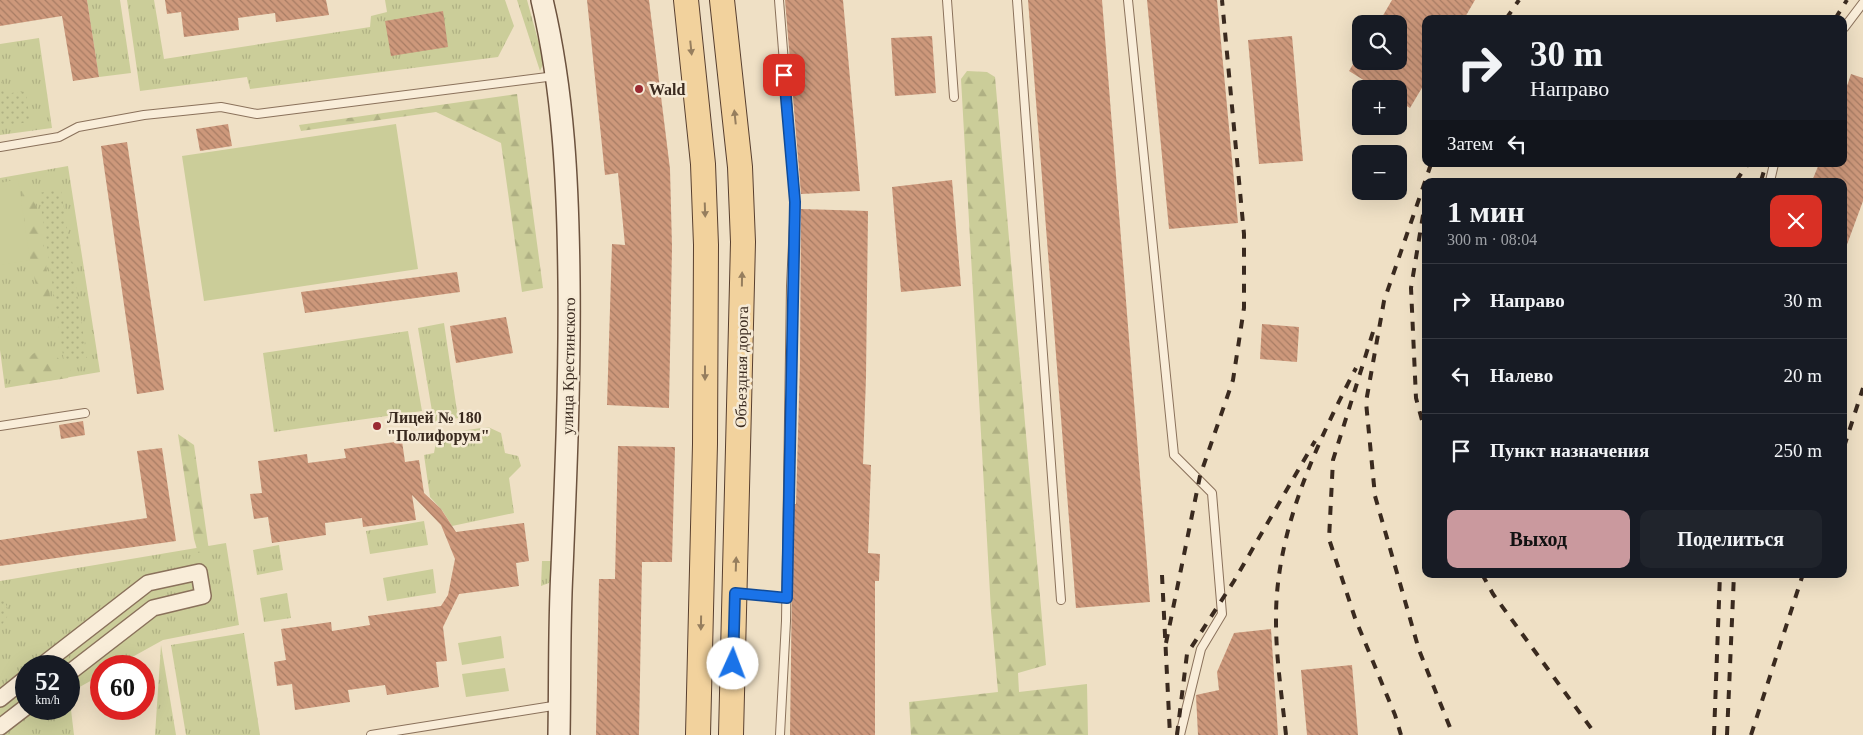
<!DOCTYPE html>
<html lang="ru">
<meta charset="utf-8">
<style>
:root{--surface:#171b24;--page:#20242c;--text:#f1f3f6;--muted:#9ea1a6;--line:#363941;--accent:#ca999e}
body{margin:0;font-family:Georgia,serif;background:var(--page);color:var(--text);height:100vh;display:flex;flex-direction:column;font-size:19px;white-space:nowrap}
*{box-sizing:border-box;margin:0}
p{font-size:16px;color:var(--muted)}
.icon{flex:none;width:28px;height:28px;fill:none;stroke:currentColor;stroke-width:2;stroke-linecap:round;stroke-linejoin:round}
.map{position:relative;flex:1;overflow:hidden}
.drawer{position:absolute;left:1422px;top:178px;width:425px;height:400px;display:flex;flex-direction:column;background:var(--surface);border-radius:10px;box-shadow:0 5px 20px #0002}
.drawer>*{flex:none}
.top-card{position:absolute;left:1422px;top:15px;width:425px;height:152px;border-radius:10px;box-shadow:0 5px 20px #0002;background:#171b24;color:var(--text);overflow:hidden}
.tools{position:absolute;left:1352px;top:15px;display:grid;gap:10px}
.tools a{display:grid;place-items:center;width:55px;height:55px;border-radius:10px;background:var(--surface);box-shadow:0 5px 20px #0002;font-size:25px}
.speed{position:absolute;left:15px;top:655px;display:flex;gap:10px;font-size:25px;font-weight:700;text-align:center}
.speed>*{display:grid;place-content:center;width:65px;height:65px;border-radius:50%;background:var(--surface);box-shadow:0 5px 20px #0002;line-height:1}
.speed small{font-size:12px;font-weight:400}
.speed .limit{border:8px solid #d22;background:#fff;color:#111}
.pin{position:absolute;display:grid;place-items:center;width:42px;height:42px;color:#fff;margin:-21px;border-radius:10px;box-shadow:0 2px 8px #0006}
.me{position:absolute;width:55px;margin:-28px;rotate:2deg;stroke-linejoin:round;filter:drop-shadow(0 0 4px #0008)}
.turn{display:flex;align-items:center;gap:18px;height:105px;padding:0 25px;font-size:22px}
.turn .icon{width:65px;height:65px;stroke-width:2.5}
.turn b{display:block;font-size:35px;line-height:42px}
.then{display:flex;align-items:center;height:48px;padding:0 25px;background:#0003;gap:10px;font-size:19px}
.round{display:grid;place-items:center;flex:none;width:52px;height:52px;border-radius:10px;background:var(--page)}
.headline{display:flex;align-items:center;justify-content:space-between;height:85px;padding:0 25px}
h1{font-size:30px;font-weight:700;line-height:38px}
.primary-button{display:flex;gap:10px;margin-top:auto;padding:10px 25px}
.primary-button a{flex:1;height:58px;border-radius:10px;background:var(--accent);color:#111;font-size:20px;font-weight:700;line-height:58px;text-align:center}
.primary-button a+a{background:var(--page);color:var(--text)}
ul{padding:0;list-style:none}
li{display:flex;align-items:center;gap:15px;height:75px;padding:0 25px;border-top:1px solid var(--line)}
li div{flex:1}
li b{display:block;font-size:19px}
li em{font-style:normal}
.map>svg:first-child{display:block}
.grass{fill:url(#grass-tufts);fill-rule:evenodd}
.forest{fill:url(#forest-firs)}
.park{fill:url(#park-dots)}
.garden{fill:#cbcd99}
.building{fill:url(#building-back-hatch)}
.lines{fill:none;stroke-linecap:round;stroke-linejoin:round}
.lane-casing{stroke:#8a715b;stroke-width:10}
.street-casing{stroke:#8a715b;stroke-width:18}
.secondary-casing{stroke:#6c523e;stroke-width:24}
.primary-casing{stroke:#583f2f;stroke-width:26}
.lane{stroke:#f9edd9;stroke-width:8}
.street{stroke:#f9edd9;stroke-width:15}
.secondary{stroke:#f9edd9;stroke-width:21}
.primary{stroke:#f2d29d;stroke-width:24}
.rail{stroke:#3a2a1f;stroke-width:4;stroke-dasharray:9 9;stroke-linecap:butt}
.oneway{fill:#967e5e}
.route-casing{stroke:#114b97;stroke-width:12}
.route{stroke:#1a73e8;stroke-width:9}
.poi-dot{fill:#9a2a32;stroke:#f6ead5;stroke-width:2}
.labels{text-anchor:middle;stroke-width:5;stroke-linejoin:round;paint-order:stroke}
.poi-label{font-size:16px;font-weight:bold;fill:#3a2a1f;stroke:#f6ead5;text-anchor:start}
.street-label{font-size:16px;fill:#3a2a1f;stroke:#f6ead5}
</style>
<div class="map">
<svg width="1863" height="735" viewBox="0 0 1863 735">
<defs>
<pattern id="grass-tufts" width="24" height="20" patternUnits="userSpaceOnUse" patternTransform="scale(1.25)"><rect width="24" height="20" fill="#cbcd99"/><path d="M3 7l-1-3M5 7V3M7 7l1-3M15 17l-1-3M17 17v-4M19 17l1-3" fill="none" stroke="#afb083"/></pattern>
<pattern id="forest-firs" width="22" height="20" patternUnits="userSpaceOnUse" patternTransform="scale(1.25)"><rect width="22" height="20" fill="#cbcd99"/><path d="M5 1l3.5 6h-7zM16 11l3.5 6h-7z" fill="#afb083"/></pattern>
<pattern id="park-dots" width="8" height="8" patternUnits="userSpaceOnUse" patternTransform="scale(1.25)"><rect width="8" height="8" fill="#cbcd99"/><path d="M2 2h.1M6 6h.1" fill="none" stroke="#afb083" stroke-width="1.8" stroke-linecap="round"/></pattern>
<pattern id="building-back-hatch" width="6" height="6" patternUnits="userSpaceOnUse" patternTransform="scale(1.25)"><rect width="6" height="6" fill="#cd987b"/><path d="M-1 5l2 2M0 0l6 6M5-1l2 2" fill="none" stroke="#a77c64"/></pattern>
</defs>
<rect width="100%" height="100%" fill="#efe0c5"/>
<path class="grass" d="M87 0H120L131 73 99 77Z
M127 0H154L164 59 370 27 371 16 387 12 385 0H505L514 26 498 57 250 89 247 77 140 91Z
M517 0H527L544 62 540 71Z
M39 38 52 128 0 135V44Z
M68 166 100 372 5 388 0 350V178Z
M444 323 458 418 434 423 418 328Z
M408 331 422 411 274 432 263 353Z
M488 427 501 433 505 453 518 456 521 466 509 478 514 513 452 526 442 510 430 497 424 455 434 453 436 442 446 433Z
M424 521 428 545 370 554 366 531Z
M226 543 239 625 163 640 116 666H101V675L69 693 74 735H0V581ZM26 666H69V709H26Z
M279 545 283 570 257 575 253 550Z
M542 561H552L551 578 549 583 541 586Z
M433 569 436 593 387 601 383 578Z
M287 593 291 618 264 622 260 598Z
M244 633 260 735H186L171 645Z
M161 645 176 735H155Z"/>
<path class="forest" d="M967 71 987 72 995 77 1046 665 1018 673 1019 692 1087 684 1088 735H911L909 702 998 692 991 611 961 79Z
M517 94 543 288 522 292 501 143 436 112 301 131 299 125Z
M22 190H28L38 210 42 231 52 313 45 314C31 274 24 232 22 190Z
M42 347C57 352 58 362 71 369L68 378 29 384 15 372 16 367Z
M178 434 194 445 209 551 198 553 194 539Z"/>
<path class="park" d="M0 68 4 94 26 91 30 122 0 126Z
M61 189 87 358 64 362 39 193Z
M0 598C11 606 10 618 0 626Z"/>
<path class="garden" d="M396 124 418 269 204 301 182 156Z
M18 179 30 260 0 265V183Z
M206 577 208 588 176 594 173 583Z
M140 596 147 604 117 627 110 619Z
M103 625 110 634 83 654 76 645Z
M501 636 504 658 462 665 458 643Z
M66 654 73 663 69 666H51Z
M505 668 509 691 466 697 462 674Z
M13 695 20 705 0 720V705Z"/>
<path class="building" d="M0 0H87L99 77 73 81 62 16 0 26Z
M165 0H326L329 15 276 22 275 13 238 18 239 30 184 37 181 12 167 14Z
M587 0H649L670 169 672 247 669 408 607 405 612 244 625 245 618 173 605 175Z
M785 0H843L860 191 801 194Z
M1028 0H1102L1150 602 1076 608Z
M1147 0H1217L1238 223 1169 229Z
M1392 0H1475L1464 19H1426V81L1410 108 1399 101V89H1378L1349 71 1355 61H1399V24H1378Z
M443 11 448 47 391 56 385 21Z
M932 36 936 93 895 96 891 38Z
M1292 36 1303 161 1259 164 1248 40Z
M1851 74 1863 78V201L1845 250 1844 181H1812L1819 164H1844V95Z
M228 124 232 146 200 151 196 129Z
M127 142 164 390 137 394 101 146Z
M952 180 961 286 901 292 892 187Z
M801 209 868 211 866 377 863 464 871 465 868 553 880 554 879 581H875V735H790L793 504H796L800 362Z
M457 272 460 292 305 313 301 292Z
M506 317 513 353 456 363 450 326Z
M1262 324 1299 327 1297 362 1260 359Z
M83 421 85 435 61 439 59 425Z
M402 441 405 462 419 460 424 493 441 509 456 532 524 523 529 561 516 563 519 586 459 594 443 627 447 661 436 662 439 687 387 695 385 685 348 690 350 702 295 710 292 684 277 686 274 662 286 660 281 629 331 622 332 631 370 625 368 616 441 606 448 595 455 559 441 525 412 495 416 520 363 527 362 518 325 523 326 535 272 543 268 517 254 519 250 494 262 493 258 461 307 454 308 463 346 458 344 449Z
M618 446 675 447 672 562H642L639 735H596L599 579H615Z
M162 448 176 541 0 566V540L147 518 137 451Z
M1271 629 1278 735H1198L1196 695 1219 690 1217 672 1234 633Z
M1352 665 1358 735H1307L1301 670Z"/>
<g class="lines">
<g class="lane-casing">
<path id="lane" d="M779 0 795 202 791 286 786 621 780 735
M947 0 954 97
M1017 0 1061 600
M1128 0 1174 455 1212 493 1222 614 1201 649 1180 735
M1844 28 1863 3
M0 147 59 137 78 127 144 115 221 107 257 114 555 76
M1770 181 1774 164
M0 426 85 413
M736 593 787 598
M371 735 559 705"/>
</g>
<g class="street-casing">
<path id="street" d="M41 666 148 583 199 572 203 596 153 608 69 673
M0 699 26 678
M0 727 26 707"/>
</g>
<g class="secondary-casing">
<path id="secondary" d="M542 0C564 93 568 186 569 281 570 377 566 473 562 569 559 624 560 680 559 735"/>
</g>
<g class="primary-casing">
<path id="primary" d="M686 0 703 164 706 245 705 444 698 735
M722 0 740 167 743 242 731 735"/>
</g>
<use href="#lane" class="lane"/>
<use href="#street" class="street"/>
<use href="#secondary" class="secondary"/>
<use href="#primary" class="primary"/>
<path class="rail" d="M1506 19 1519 0
M1835 19 1847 0
M1431 164 1384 301 1366 402 1375 496 1419 650 1453 735
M1736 181 1748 164
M1761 181 1766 164
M1426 197 1411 288 1416 398 1426 435
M1373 332 1333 460 1329 539 1355 618 1395 715 1401 735
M1844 447 1863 388
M1482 574 1493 594 1596 735
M1162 575 1170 735
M1166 643 1200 476 1233 380 1244 308V234L1222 0
M1177 735 1187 654 1234 581 1315 441
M1286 735C1282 697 1276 659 1276 621 1275 532 1316 445 1356 368
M1714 735 1720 574
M1727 735 1734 574
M1751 735 1803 574"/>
</g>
<defs><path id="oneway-solid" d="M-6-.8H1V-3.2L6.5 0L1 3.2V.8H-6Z" transform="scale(1.25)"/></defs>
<g class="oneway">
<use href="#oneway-solid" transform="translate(691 48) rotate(84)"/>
<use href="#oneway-solid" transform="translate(735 117) rotate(-96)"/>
<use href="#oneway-solid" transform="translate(705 210) rotate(88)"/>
<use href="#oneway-solid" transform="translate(742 279) rotate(-89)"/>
<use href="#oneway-solid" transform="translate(705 373) rotate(90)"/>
<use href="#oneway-solid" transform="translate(736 564) rotate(-88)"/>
<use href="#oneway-solid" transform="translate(701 623) rotate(91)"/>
</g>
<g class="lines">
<g class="route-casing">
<path id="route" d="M733 664 735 593 787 598 795 202 784 75"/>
</g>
<use href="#route" class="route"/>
</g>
<g class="poi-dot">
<circle cx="639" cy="89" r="5"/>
<circle cx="377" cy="426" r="5"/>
</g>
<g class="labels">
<g class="poi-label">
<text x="649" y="95">Wald</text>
<text x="387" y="423">Лицей № 180<tspan x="387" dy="18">"Полифорум"</tspan></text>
</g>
<g class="street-label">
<text transform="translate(568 366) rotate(-89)" y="6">улица Крестинского</text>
<text transform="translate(741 367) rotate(-89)" y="6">Объездная дорога</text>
</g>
</g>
</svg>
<div class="tools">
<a><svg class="icon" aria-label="search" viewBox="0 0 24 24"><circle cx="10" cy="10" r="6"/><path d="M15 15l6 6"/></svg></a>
<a>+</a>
<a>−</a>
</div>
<div class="speed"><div>52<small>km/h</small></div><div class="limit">60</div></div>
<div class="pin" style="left:784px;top:75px;background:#d93025"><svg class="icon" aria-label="arrive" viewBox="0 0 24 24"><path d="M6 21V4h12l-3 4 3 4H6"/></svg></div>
<svg class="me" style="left:733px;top:664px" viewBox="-20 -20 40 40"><circle r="19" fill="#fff"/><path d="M0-13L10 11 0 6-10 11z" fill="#1a73e8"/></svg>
<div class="top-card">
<div class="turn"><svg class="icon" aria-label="right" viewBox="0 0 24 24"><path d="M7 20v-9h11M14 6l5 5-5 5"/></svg><div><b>30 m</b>Направо</div></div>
<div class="then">Затем<svg class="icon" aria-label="left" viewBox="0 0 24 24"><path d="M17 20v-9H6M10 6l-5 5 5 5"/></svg></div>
</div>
<section class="drawer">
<div class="headline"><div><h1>1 мин</h1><p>300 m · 08:04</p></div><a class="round" style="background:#d93025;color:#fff"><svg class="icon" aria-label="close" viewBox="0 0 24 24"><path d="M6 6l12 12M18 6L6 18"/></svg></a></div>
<ul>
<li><svg class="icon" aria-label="right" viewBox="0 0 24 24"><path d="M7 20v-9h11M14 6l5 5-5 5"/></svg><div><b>Направо</b></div><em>30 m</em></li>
<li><svg class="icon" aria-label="left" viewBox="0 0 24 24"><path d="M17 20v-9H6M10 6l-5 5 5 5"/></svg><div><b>Налево</b></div><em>20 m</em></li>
<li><svg class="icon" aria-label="arrive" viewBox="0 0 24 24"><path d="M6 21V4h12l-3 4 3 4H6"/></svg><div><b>Пункт назначения</b></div><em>250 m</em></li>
</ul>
<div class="primary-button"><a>Выход</a><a>Поделиться</a></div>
</section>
</div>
